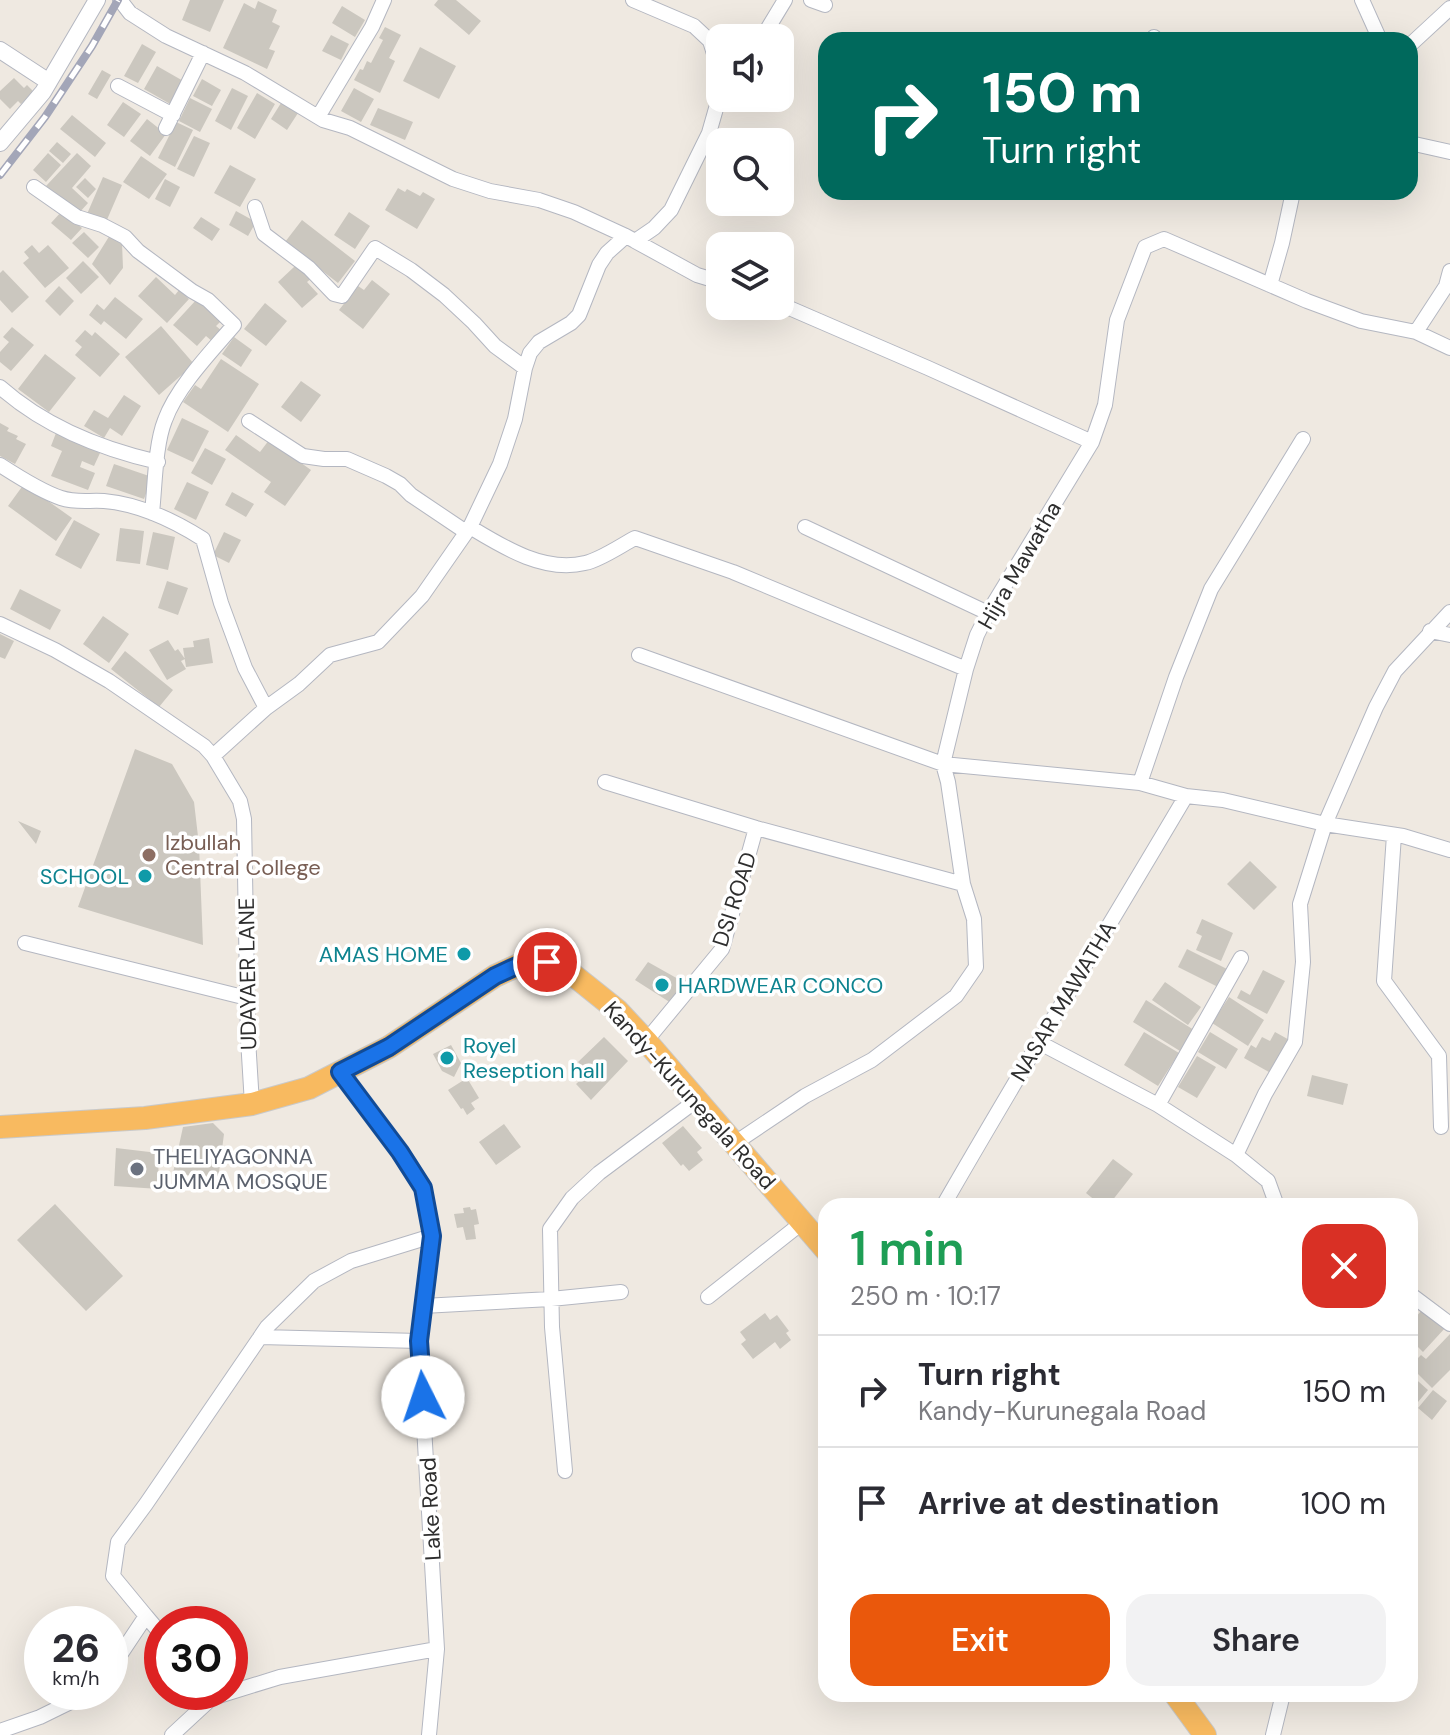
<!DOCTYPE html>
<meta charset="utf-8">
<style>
:root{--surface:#fff;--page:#f2f2f3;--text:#2b2b33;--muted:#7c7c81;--line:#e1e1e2;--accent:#ea580c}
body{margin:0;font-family:"DM Sans",sans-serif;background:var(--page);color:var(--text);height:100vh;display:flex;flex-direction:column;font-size:30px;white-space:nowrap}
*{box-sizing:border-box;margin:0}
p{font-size:26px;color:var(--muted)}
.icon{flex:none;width:44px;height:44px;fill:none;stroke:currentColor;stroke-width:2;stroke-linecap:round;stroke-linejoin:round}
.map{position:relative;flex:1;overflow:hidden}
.sheet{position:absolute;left:818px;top:1198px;width:600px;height:504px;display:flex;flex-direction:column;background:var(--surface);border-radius:24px;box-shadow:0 8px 32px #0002}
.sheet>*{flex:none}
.banner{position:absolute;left:818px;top:32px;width:600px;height:168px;border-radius:24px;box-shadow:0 8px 32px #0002;background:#00695c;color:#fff;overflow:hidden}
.fabs{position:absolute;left:706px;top:24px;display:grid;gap:16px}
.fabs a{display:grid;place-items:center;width:88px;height:88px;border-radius:16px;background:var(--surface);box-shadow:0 8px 32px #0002;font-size:40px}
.speed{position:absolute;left:24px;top:1606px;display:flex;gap:16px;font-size:40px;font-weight:700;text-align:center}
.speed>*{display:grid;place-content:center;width:104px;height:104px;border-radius:50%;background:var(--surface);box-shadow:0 8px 32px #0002;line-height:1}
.speed small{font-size:20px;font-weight:400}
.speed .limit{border:12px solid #d22;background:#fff;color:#111}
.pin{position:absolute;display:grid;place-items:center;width:68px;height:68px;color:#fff;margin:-34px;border:4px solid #fff;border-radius:50%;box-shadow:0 2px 8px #0007}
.me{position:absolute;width:88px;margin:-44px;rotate:356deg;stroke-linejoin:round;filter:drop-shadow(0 0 6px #0008)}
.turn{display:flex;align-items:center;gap:28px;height:168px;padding:0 32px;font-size:36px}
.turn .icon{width:104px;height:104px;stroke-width:2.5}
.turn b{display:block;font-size:56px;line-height:68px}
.round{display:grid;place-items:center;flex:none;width:84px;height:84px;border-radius:24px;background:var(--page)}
.headline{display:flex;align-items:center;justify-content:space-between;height:136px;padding:0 32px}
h1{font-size:48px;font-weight:600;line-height:60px;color:#1e9e55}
.cta{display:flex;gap:16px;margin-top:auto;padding:16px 32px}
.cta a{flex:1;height:92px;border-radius:24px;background:var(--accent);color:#fff;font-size:32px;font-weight:600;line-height:92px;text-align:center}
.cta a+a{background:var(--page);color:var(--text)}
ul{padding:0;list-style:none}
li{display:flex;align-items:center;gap:24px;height:112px;padding:0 32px;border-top:2px solid var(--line)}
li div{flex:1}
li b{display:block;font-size:30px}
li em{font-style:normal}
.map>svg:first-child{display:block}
.building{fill:#cbc7bf}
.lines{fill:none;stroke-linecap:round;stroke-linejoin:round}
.minor-casing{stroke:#b4b7c1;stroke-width:16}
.tertiary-casing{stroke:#b4b7c1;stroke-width:18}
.trunk-casing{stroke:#c9c9c9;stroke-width:24}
.minor{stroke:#fff;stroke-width:14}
.tertiary{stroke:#fff;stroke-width:16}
.trunk{stroke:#f8ba60;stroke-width:22}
.rail-casing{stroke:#a3a6b8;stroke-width:8}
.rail{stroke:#fff;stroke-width:5;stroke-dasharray:15;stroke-linecap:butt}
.route-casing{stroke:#114b97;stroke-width:20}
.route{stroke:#1a73e8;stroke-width:14}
.education-dot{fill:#8d6e63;stroke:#fff;stroke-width:3}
.culture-dot{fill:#0f9aa8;stroke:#fff;stroke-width:3}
.worship-dot{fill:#6b7280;stroke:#fff;stroke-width:3}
.labels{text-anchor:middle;stroke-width:7;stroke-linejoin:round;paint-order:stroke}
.street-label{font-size:22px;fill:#2e2e2e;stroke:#fff}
.education-label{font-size:22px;fill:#785e54;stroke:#fff;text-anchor:start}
.culture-label{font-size:22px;fill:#0d838f;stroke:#fff;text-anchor:end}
.worship-label{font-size:22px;fill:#5b616d;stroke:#fff;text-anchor:start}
</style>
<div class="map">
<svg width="1450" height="1735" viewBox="0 0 1450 1735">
<rect width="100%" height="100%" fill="#efe9e1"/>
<path class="building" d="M190 0H224L210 32 182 20Z
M438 0H456L481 21 469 35 434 5Z
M258 1 277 10 272 22 280 26 269 49 275 51 267 69 223 48 244 3 255 9Z
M342 6 365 20 355 37 332 23Z
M385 27 401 35 389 58 395 61 380 93 354 80 360 69 363 70 367 61 371 63 383 40 379 38Z
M331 35 349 44 341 60 322 51Z
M142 44 156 52 138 83 124 76Z
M420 47 456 66 439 99 403 81Z
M157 66 185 82 172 105 144 89Z
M102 70 111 75 97 99 88 94Z
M14 78 24 88 27 85 34 92 21 104 18 101 10 109 0 99V91Z
M202 79 221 90 212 106 193 96Z
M232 88 248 96 231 130 215 121Z
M354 88 374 99 361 122 341 111Z
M257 93 275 104 255 139 237 128Z
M190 98 212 109 200 132 179 121Z
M123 102 141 114 124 137 107 125Z
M281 103 298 113 287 130 271 119Z
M378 108 413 122 405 140 370 125Z
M72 115 106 143 95 157 60 129Z
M147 119 166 134 150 156 130 141Z
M176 122 193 130 175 167 158 158Z
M194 136 210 143 194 177 177 169Z
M57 142 71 154 63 163 49 151Z
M48 153 61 165 46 182 33 170Z
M77 153 91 166 72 188 88 203 79 213 64 199 62 201 46 186Z
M141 156 167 174 149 199 123 182Z
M230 165 256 179 240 207 214 193Z
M103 177 122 185 106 222 87 214Z
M85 178 96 189 88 198 76 187Z
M165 179 180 187 170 207 155 199Z
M398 188 405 192 407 189 420 196 423 192 435 199 417 229 385 210Z
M62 211 82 228 71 240 51 223Z
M236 211 256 222 248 236 229 225Z
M349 212 370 226 355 249 334 235Z
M201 217 220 229 212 241 193 228Z
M302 220 355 261 338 283 285 242Z
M84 232 99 247 88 258 72 243Z
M110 235 122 243 123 268 110 285 92 264Z
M32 245 39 253 48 245 69 268 45 288 23 263 29 258 24 252Z
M83 261 99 277 81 294 66 278Z
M294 267H304L313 277 307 282 318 294 302 308 278 282Z
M3 270 29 297 12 313 0 300V273Z
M156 277 175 295 179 290 189 299 167 323 138 296Z
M372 280 390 294 363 329 339 310 358 286 364 290Z
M59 286 74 301 60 316 45 301Z
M115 297 143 319 126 339 104 321 101 325 89 315 97 304 104 310Z
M197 299 221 321 216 326 222 331 213 342 206 336 197 346 173 325Z
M265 303 287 321 266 346 244 329Z
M161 326 194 364 159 395 125 357Z
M12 327 34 345 11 371 0 362V352L9 342 3 337Z
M85 330 92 336 95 332 120 354 100 377 75 355 82 347 75 341Z
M234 337 252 350 241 367 222 354Z
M45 354 76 378 49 412 18 389Z
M221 359 259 384 228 432 183 402 195 385 201 389Z
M301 381 321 395 301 422 281 407Z
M124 395 141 406 122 436 110 428 104 438 84 426 94 410 108 418Z
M182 418 209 431 193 462 167 450Z
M0 423 9 428 7 431 18 436 16 439 26 444 15 464 0 456Z
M56 433 100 453 94 466 82 461 80 467 95 473 88 490 51 476 62 451 51 446Z
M236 435 260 452 269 440 311 470 285 506 264 492 271 482 225 450Z
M205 448 226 459 212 485 191 473Z
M114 464 152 477 144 499 106 486Z
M187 482 209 492 196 520 174 509Z
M24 484 72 518 56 541 8 506Z
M232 492 254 504 246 517 225 505Z
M74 520 100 534 81 569 55 555Z
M120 528 144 531 140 564 116 561Z
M153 532 175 537 168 570 146 565Z
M224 532 241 540 229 563 213 555Z
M167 581 188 588 178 615 158 608Z
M20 589 61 610 50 630 10 609Z
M103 616 129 634 109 663 83 644Z
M0 634 14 641 5 659 0 657Z
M209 638 213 663 186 667 183 648 194 647 193 641Z
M168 640 175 651 178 649 185 659 181 661 186 669 167 680 149 650Z
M125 651 173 690 159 707 111 669Z
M135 749 172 764 194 802 199 845 203 945 78 907Z
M18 821 41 831 36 844Z
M1250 861 1277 887 1254 910 1227 884Z
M1202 919 1233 933 1221 961 1196 950 1202 936 1196 933Z
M1187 949 1227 969 1218 987 1178 967Z
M648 962 680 980 682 990 671 1003 635 980Z
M1263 970 1285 981 1267 1014 1237 998 1241 990 1250 995Z
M1165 982 1201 1007 1188 1025 1152 1000Z
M1229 997 1264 1020 1248 1046 1212 1023Z
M1146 1000 1194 1030 1180 1051 1133 1022Z
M1144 1032 1179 1053 1158 1086 1124 1065Z
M1210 1032 1238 1049 1226 1069 1198 1052Z
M1275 1032 1293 1042 1274 1075 1244 1058 1251 1045 1256 1048 1262 1037 1270 1041Z
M604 1037 628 1061 591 1100 576 1084 588 1073 578 1062Z
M451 1045 461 1063 454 1077 442 1071 433 1054Z
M1197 1056 1216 1067 1197 1098 1178 1087Z
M1312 1075 1348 1084 1343 1105 1307 1096Z
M467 1078 479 1098 471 1103 475 1109 467 1115 463 1108 461 1109 448 1090Z
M213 1123 224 1134 218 1180 173 1173 183 1127Z
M504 1124 521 1147 496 1165 479 1142Z
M683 1126 702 1148 697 1152 703 1160 689 1171 683 1164 681 1166 662 1143Z
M116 1148 158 1153 159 1189 114 1186Z
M1113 1159 1133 1174 1108 1206H1102L1086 1193Z
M55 1204 123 1276 86 1311 17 1240Z
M470 1207 471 1210 476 1209 479 1224 474 1225 476 1239 466 1240 463 1227 457 1228 454 1214 464 1213 463 1208Z
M1425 1307 1446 1327 1423 1352 1410 1339V1323Z
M765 1313 770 1320 777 1315 789 1331 786 1333 791 1340 780 1349 775 1342 753 1359 741 1344 746 1340 740 1332Z
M1450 1334V1370L1432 1388 1410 1366 1421 1355 1426 1359Z
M1410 1374 1428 1390 1418 1402 1410 1395Z
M1433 1390 1447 1401 1432 1420 1418 1408Z"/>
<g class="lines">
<g class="minor-casing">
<path id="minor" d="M120 0 130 13 166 36 245 73 323 120 350 128 453 179 490 191 539 200 574 212 626 236
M811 0 825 5
M1362 0 1380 40
M1154 37 1157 40
M762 38 785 0
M1410 45 1450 8
M118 86 173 115
M318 117 372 27 384 0
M166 128 203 53
M1410 143 1450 152
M34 187 77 217 102 225 125 237 138 251 192 291 208 300 234 325C211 352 177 387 165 420 155 445 155 486 152 513
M255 207 264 234 309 268 334 294 342 296 375 248 411 270 444 295 474 323 495 346 525 368
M635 241 697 275 720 282
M1270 285 1282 243 1293 192
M780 304 928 368 1092 442
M1416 332 1446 286 1450 271
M0 387C44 426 101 449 158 462
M249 421 303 456 324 459H347L386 476 400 484 411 495 466 532
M0 465C17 476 42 492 61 498 76 503 89 500 104 501 140 504 173 520 203 539L221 603 245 668 266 708
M470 527C503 547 544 573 585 563 600 560 620 546 635 538L733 572 966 669
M805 527 988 613
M0 624 55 650 109 681 204 746 213 756 240 801 244 819 248 1039 252 1104
M1430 631 1450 635
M639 655 943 764 1140 783 1186 796 1223 800 1325 824 1403 836 1450 850
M213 756 266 708 299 684 330 655 378 642 422 596 470 527 500 464 515 419 525 368 530 353 539 342 571 323 579 315 599 265 607 253 626 236 635 241 654 228 671 210 709 133 719 98V70L710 41 694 26 633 0
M605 782 756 828 963 884
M1140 783 1176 677 1211 589 1303 439
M1394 835 1384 981 1439 1056 1441 1127
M25 943 247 998
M646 1041 722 949 756 828
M1040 1043 1158 1105 1236 1155 1265 1094 1295 1042 1303 962 1300 904 1325 824 1376 707 1395 671 1450 612
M340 1072 400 1152 423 1188 432 1236 419 1341 437 1649 429 1735
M1158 1105 1241 958
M735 1143 805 1096 872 1060 956 996 976 967 974 919 963 884 948 782 943 764 966 669 977 635 988 613 1092 442 1105 405 1117 320 1145 247 1164 239 1307 301 1361 321 1416 332 1450 348
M1236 1155 1268 1181 1277 1206
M943 1206C1022 1068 1105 933 1186 796
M1410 1294 1450 1324
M708 1297 803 1222
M423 1306 551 1299 621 1292
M260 1337 419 1341
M565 1471 552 1327 550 1229 572 1198 599 1173 697 1100
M146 1616 162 1635
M110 1670 146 1616 113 1576 118 1542 146 1504 267 1327 314 1281 351 1261 432 1236
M0 1731 40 1717 91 1692
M172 1735 212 1698 280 1677 437 1649
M1273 1735 1283 1694"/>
</g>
<g class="tertiary-casing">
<path id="tertiary" d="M0 50 49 82
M0 143 43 92 97 0"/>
</g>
<g class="trunk-casing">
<path id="trunk" d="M0 1127 145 1118 252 1104 309 1088 389 1047 495 976 523 963 547 962 567 970 617 1010 646 1041 826 1250
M1175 1694 1205 1735"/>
</g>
<use href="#minor" class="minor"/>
<use href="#tertiary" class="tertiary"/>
<use href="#trunk" class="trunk"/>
<g class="rail-casing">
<path id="rail" d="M0 175 45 117 92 46 118 0"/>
</g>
<use href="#rail" class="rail"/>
</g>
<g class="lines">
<g class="route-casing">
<path id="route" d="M423 1397 419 1341 432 1236 423 1188 400 1152 340 1072 389 1047 495 976 523 963 547 962"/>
</g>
<use href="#route" class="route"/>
</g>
<circle class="education-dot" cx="149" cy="855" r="8"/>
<g class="culture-dot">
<circle cx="145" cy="876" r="8"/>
<circle cx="464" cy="954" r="8"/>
<circle cx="662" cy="985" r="8"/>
<circle cx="447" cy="1058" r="8"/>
</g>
<circle class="worship-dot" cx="137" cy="1169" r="8"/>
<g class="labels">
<g class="street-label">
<text transform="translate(1019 565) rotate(-60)" y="8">Hijra Mawatha</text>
<text transform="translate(734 899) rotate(-72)" y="8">DSI ROAD</text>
<text transform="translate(247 974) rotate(-91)" y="8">UDAYAER LANE</text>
<text transform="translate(1063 1001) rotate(-59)" y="8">NASAR MAWATHA</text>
<text transform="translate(690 1095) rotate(48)" y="8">Kandy-Kurunegala Road</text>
<text transform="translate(430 1509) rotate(-93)" y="8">Lake Road</text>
</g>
<g class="education-label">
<text x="165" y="850">Izbullah<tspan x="165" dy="25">Central College</tspan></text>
</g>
<g class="culture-label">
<text x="129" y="884">SCHOOL</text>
<text x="448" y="962">AMAS HOME</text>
<text x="678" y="993" text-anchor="start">HARDWEAR CONCO</text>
<text x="463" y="1053" text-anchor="start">Royel<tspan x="463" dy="25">Reseption hall</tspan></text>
</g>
<g class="worship-label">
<text x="153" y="1164">THELIYAGONNA<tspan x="153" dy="25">JUMMA MOSQUE</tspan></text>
</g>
</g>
</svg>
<div class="fabs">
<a><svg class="icon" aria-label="sound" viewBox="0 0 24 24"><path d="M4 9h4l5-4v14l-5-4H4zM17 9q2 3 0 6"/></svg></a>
<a><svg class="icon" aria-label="search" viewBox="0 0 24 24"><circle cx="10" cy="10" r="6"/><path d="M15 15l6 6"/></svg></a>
<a><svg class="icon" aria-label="layers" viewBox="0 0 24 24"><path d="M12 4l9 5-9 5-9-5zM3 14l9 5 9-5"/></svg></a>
</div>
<div class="speed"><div>26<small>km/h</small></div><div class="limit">30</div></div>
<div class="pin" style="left:547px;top:962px;background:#d93025"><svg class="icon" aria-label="arrive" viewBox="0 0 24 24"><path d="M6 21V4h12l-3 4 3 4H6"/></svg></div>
<svg class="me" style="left:423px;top:1397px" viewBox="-20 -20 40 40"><circle r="19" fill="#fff"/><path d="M0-13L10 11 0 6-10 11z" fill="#1a73e8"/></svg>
<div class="banner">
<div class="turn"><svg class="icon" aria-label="right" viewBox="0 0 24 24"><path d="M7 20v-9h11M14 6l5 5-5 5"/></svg><div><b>150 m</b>Turn right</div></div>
</div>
<section class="sheet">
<div class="headline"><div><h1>1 min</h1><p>250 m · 10:17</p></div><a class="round" style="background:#d93025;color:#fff"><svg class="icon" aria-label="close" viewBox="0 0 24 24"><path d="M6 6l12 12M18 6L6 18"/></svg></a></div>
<ul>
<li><svg class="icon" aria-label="right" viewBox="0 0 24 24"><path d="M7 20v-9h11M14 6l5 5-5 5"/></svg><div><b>Turn right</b><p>Kandy-Kurunegala Road</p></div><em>150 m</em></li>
<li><svg class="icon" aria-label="arrive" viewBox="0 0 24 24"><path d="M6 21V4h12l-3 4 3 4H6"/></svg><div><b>Arrive at destination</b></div><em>100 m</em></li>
</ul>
<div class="cta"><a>Exit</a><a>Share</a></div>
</section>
</div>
